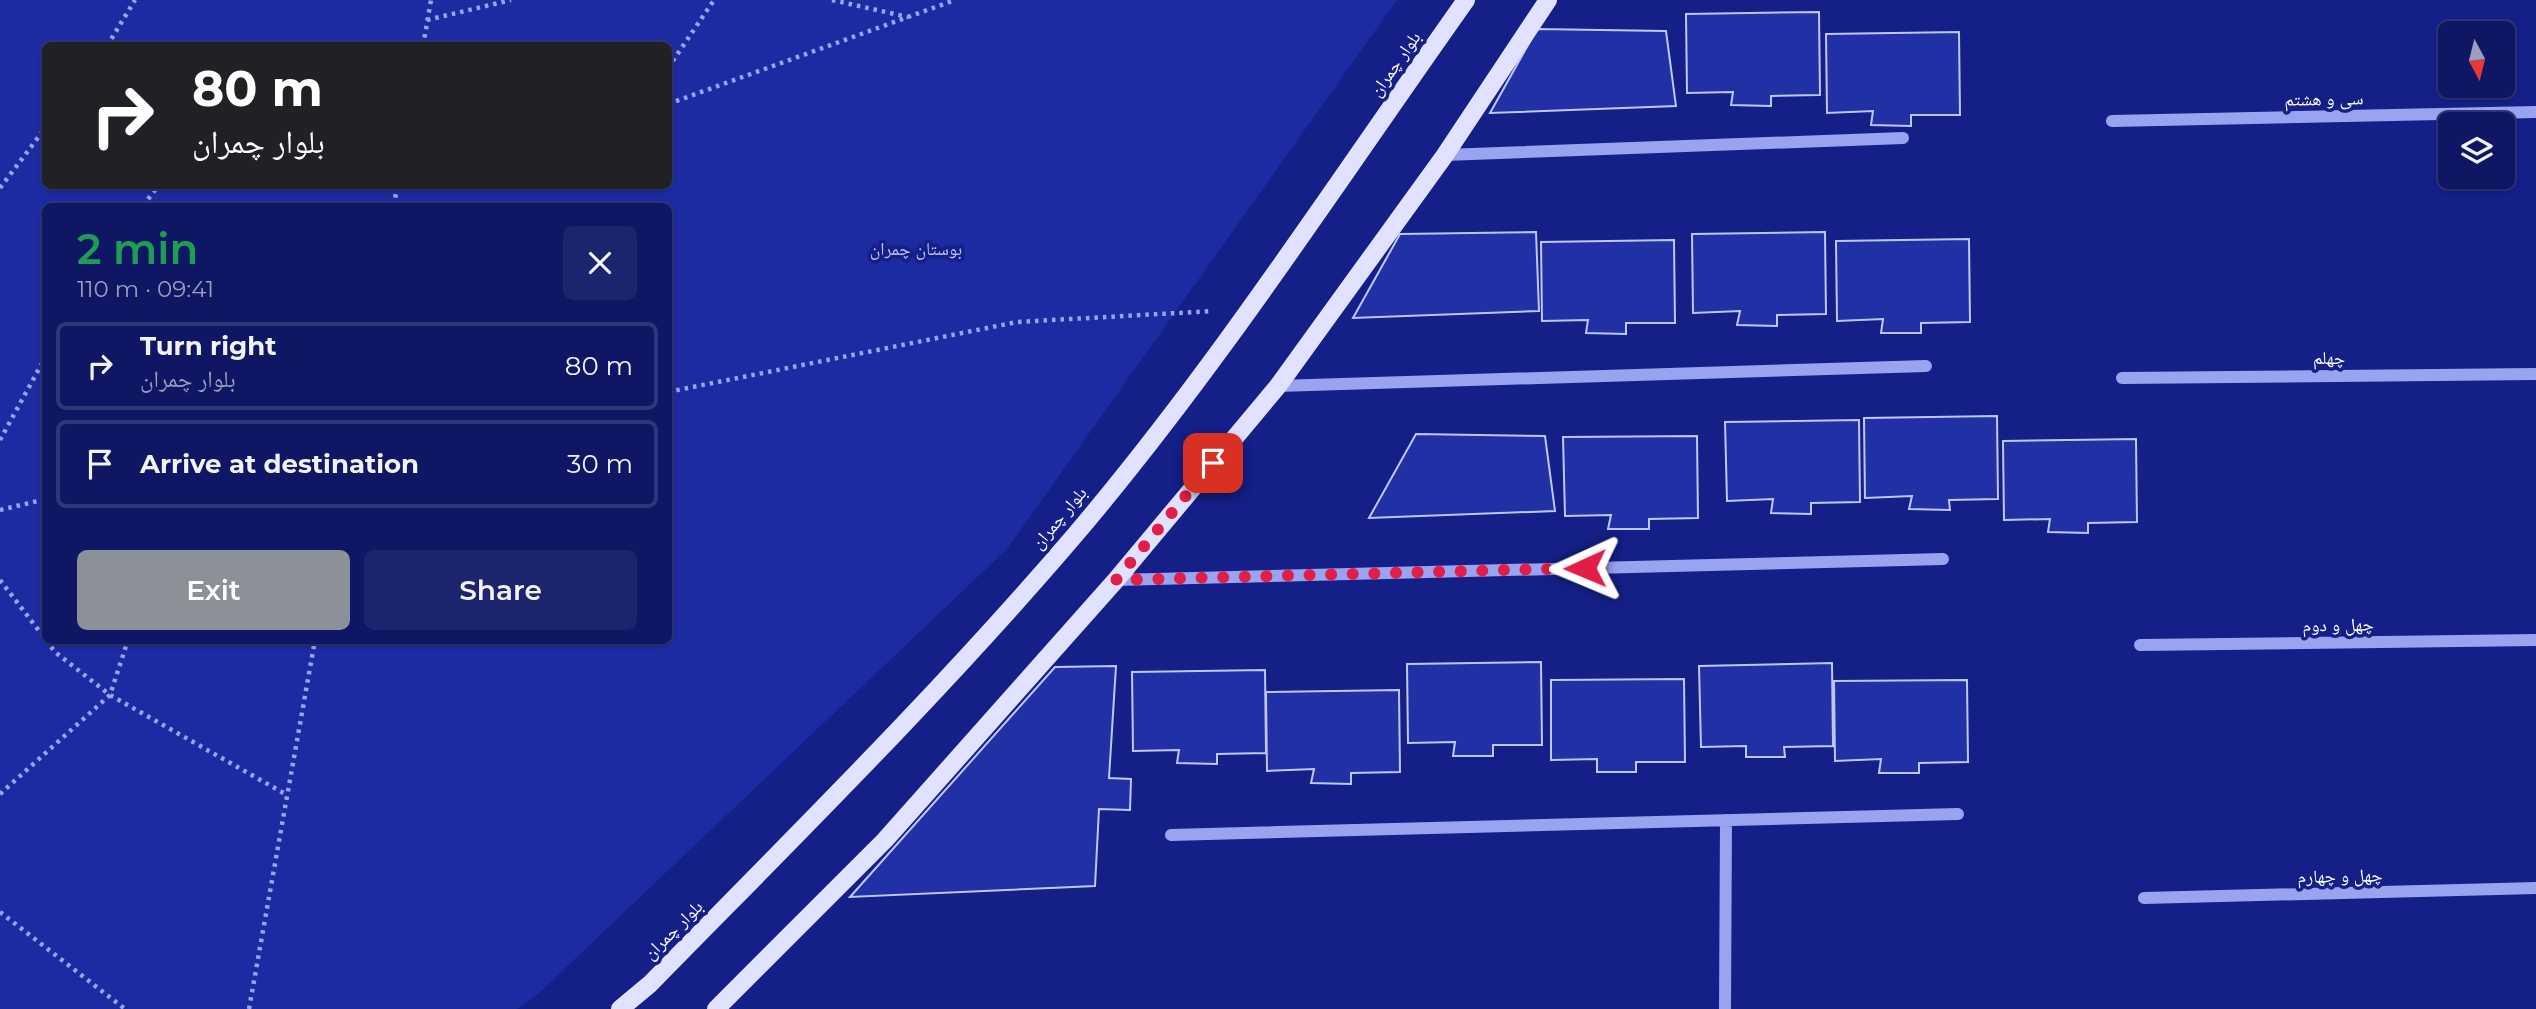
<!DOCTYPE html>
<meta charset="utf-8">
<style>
:root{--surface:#0f1765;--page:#1d246e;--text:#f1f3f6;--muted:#9b9fbf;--line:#2f3679;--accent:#8c9099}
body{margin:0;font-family:Montserrat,"Noto Naskh Arabic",sans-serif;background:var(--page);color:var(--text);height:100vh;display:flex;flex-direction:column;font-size:26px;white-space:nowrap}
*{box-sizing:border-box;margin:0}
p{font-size:23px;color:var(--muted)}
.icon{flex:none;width:38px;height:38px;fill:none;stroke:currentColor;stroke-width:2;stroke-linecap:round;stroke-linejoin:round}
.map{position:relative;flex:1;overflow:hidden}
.drawer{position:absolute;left:42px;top:203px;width:630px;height:441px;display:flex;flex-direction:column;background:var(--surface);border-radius:10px;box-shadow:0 2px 5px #0004,0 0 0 2px var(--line)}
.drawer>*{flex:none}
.top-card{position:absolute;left:42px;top:42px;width:630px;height:147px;border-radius:10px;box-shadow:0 2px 5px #0004,0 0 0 2px var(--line);background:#202124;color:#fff;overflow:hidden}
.needle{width:46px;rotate:173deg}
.tools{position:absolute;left:2438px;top:21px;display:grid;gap:14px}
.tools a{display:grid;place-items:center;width:77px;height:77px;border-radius:10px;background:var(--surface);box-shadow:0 2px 5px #0004,0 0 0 2px var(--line);font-size:35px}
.pin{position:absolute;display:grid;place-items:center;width:60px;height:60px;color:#fff;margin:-30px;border-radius:14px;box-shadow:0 4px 10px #0006}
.me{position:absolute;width:77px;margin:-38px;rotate:269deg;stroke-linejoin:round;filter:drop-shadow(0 0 5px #0008)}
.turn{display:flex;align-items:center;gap:24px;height:147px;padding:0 35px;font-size:32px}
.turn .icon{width:91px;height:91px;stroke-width:2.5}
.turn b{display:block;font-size:49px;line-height:60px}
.round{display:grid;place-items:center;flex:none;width:74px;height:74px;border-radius:10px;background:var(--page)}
.summary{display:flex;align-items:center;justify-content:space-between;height:119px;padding:0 35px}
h1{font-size:42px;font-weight:600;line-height:52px;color:#1e9e55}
.button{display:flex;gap:14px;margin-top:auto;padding:14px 35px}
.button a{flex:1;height:80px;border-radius:10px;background:var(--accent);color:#fff;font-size:28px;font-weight:600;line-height:80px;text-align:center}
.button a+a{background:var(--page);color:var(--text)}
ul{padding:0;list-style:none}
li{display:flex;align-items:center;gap:21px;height:88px;margin:0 14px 10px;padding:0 21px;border:4px solid var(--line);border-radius:10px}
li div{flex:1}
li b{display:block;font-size:26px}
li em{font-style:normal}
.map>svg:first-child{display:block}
.green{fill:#1c2ba1;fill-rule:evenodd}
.building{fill:#2230a6;stroke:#bfc6fb;stroke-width:2}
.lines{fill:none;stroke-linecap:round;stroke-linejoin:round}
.path{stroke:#99a3ef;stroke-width:4.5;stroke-dasharray:3.5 5;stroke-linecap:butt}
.minor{stroke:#99a3ef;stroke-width:12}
.major{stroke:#e1e2ff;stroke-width:18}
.route{stroke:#e11d48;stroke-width:12;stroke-dasharray:0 21.6}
.labels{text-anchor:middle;stroke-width:7;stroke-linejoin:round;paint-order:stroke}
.street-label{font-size:18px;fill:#fff;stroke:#141f87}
.park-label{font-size:18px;fill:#bfc6fb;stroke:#141f87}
</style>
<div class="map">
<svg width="2536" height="1009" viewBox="0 0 2536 1009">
<rect width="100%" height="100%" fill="#141f87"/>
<path class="green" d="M0 0H1397L1007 549 537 995 517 1009H0ZM46 46H668V186H46ZM46 206H668V640H46Z"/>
<path class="building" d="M1819 12 1820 95 1771 96V106L1731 105 1733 92 1687 93 1686 14Z
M1537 29 1666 31 1676 106 1490 113Z
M1959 32 1960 115H1911V126L1871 125 1873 111 1827 113 1826 34Z
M1536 232 1539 311 1353 318 1400 234Z
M1825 232 1826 314 1777 315V326L1737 325 1740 311 1693 313 1692 234Z
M1969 239 1970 322 1921 323V333H1881L1883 319 1837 321 1836 241Z
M1674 240 1675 323H1626V334L1586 333 1588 320 1542 321 1541 242Z
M1997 416 1998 499 1949 500 1950 510 1909 509 1912 496 1865 498 1864 418Z
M1859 420 1860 502 1811 503V514L1771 513 1773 499 1727 501 1725 422Z
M1416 434 1545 436 1555 511 1369 518Z
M1697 436 1698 518 1649 519V529H1608L1611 515 1565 516 1563 437Z
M2136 439 2137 522 2088 523V533L2048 532 2050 519 2004 520 2003 441Z
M1541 662 1542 745H1493V756H1453L1455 742 1408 743 1407 664Z
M1832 663 1833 746 1784 747 1785 757H1746V746L1701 747 1699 666Z
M1116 666 1109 778 1131 779 1130 810 1099 809 1095 886 850 897 1055 667Z
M1265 670 1266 753 1217 754V764L1177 763 1179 750 1133 751 1132 672Z
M1684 679 1685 762H1636V772H1597V759L1551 760V680Z
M1967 680 1968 762 1919 763V773H1879L1881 759 1835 761 1834 681Z
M1399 690 1400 772 1351 773V784L1311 783 1314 769 1267 771 1266 692Z"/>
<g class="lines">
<path class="path" d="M832 0 908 17
M427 20 511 0
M107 46 135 0
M266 46 268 43
M423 46 431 0
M668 68 714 0
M668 104 955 0
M0 188 46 127
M143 206 158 186
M394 206 397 186
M668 392 1017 322 1213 311
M0 440 46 356
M0 510 46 499
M0 580 46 640
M46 640 55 652 110 695 287 795
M0 794 110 695 128 640
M0 912 125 1009
M249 1009 315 640"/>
<path class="minor" d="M2112 121 2536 112
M1445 155 1903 138
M2122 378 2536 374
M1278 386 1926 366
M1116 580 1943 559
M2140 645 2536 640
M1171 835 1958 814
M2144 898 2536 888
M1725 1009 1726 820"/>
<path class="major" d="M620 1009 650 984C794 837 941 692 1075 535 1217 368 1339 179 1466 0
M716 1009 885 840 1116 580 1278 386 1445 155 1548 0"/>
</g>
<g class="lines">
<path class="route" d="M1213 463 1116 580 1585 568"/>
</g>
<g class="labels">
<g class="street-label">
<text transform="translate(1395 64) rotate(-55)" y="6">بلوار چمران</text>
<text transform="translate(2324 99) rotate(-1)" y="6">سی و هشتم</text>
<text x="2329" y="364">چهلم</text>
<text transform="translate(1059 518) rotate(-50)" y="6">بلوار چمران</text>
<text transform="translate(2338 625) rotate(-1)" y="6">چهل و دوم</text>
<text transform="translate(2340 876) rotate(-1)" y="6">چهل و چهارم</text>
<text transform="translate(673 930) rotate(-45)" y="6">بلوار چمران</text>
</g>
<g class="park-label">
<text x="916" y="255">بوستان چمران</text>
</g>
</g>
</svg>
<div class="tools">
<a><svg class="needle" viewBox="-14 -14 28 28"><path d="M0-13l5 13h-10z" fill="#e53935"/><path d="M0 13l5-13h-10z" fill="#9b9fbf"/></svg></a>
<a><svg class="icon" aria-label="layers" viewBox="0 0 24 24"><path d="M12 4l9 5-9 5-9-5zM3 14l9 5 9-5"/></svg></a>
</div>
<div class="pin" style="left:1213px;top:463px;background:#d93025"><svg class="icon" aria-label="arrive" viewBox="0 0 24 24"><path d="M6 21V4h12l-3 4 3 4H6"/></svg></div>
<svg class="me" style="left:1585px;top:568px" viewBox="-20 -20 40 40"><path d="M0-17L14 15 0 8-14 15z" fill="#e11d48" stroke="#fff" stroke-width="4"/></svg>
<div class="top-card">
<div class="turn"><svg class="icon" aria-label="right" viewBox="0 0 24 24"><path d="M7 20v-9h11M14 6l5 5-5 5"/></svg><div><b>80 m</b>بلوار چمران</div></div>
</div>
<section class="drawer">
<div class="summary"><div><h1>2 min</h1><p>110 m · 09:41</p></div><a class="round"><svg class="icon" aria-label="close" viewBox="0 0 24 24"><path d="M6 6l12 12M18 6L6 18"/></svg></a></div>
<ul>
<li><svg class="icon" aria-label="right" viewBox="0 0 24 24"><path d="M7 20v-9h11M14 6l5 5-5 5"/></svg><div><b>Turn right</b><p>بلوار چمران</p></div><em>80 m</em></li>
<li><svg class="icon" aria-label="arrive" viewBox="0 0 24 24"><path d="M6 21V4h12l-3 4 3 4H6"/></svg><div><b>Arrive at destination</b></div><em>30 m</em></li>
</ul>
<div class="button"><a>Exit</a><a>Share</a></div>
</section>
</div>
